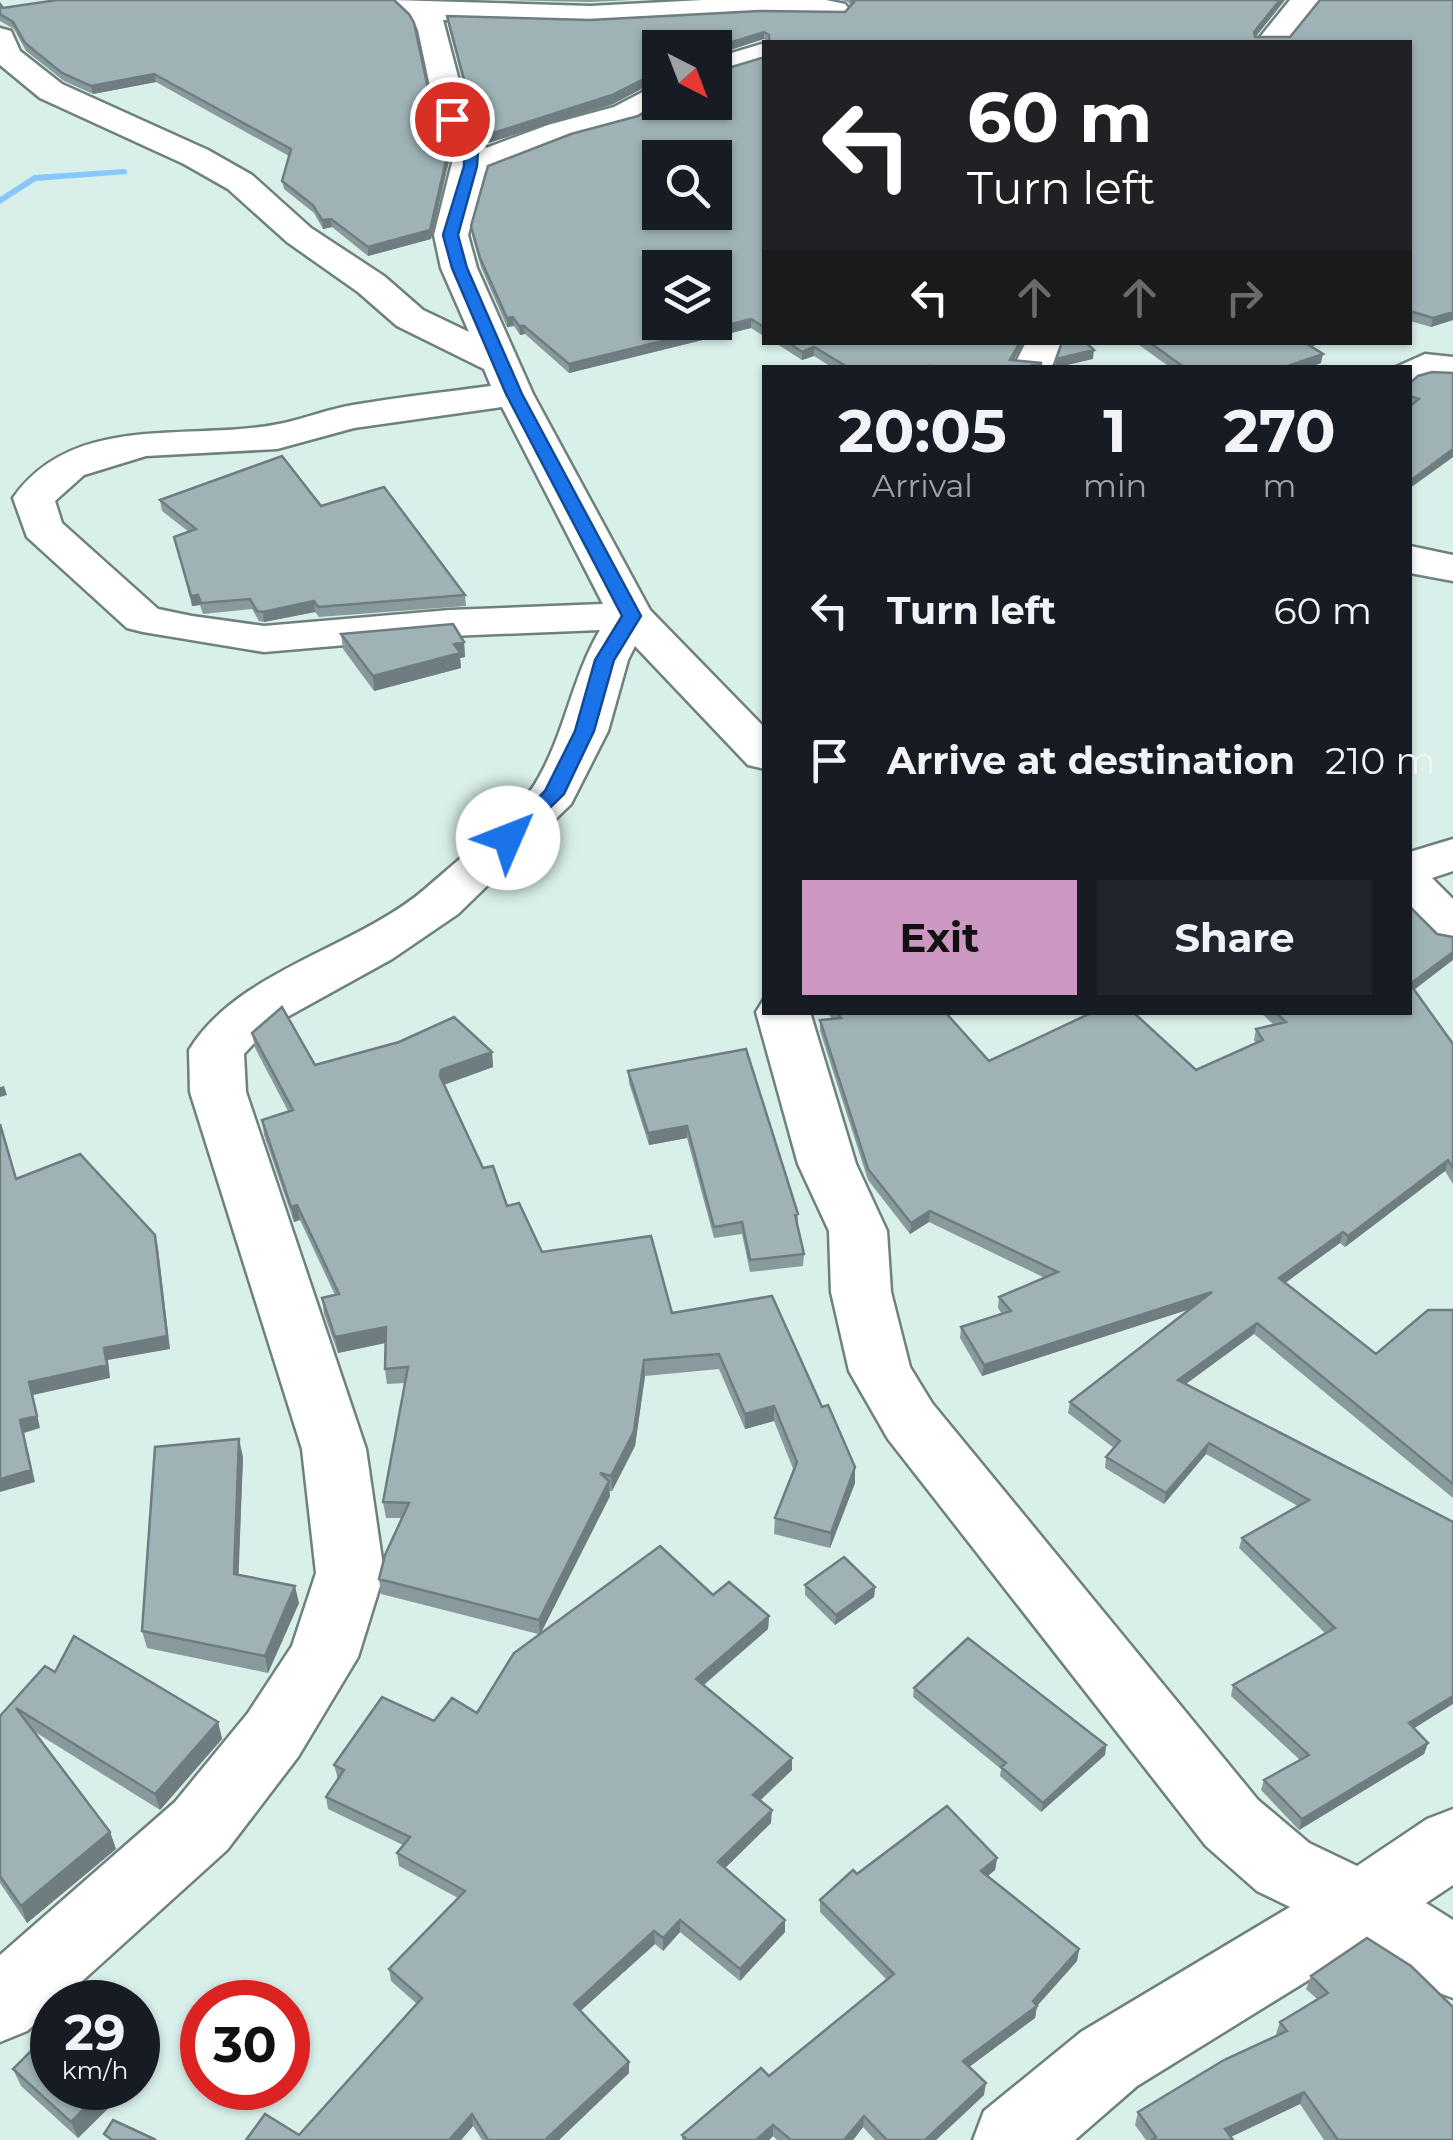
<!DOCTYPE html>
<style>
:root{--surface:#171b24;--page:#20242c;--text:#f1f3f6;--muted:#9ea1a6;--accent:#cc98c2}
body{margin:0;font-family:Montserrat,sans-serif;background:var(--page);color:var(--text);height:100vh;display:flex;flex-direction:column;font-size:38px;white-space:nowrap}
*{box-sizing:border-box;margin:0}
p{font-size:32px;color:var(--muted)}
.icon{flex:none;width:55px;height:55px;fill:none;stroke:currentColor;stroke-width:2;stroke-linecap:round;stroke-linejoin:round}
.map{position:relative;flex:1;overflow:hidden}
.side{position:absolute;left:762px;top:365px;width:650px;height:650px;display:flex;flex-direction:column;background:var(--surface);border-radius:0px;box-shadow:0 2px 8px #0004}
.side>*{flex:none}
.guide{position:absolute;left:762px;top:40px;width:650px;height:305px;border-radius:0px;box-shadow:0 2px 8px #0004;background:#202124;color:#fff;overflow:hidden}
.needle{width:65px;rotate:138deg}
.fabs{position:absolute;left:642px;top:30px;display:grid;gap:20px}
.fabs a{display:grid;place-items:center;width:90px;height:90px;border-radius:0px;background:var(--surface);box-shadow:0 2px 8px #0004;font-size:50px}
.speed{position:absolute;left:30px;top:1980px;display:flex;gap:20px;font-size:50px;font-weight:700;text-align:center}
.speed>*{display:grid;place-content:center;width:130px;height:130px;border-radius:50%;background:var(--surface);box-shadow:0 2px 8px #0004;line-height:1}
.speed small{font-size:25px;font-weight:400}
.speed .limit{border:15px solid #d22;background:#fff;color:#111}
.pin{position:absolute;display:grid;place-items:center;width:85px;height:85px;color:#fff;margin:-42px;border:5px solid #fff;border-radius:50%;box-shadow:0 2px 10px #0007}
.me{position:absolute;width:110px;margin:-55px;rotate:46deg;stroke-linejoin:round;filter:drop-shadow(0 0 8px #0008)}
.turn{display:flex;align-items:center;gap:35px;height:210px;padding:0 40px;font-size:45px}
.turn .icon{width:130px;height:130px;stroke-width:2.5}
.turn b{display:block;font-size:70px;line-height:85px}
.lanes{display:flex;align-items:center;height:95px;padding:0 40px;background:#0003;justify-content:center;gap:50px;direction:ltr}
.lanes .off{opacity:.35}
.eta{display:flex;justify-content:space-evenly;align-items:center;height:170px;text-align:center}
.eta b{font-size:60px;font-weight:700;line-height:70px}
.primary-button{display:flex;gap:20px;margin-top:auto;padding:20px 40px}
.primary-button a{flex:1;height:115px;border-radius:0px;background:var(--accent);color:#111;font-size:40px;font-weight:700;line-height:115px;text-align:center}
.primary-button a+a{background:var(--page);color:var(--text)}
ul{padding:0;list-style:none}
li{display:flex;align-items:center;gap:30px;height:150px;padding:0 40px}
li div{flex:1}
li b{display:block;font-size:38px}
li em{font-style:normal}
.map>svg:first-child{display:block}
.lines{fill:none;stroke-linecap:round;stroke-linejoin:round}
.stream{fill:#88c8fc;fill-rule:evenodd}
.street-casing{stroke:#6e817d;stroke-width:5}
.street{fill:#fff;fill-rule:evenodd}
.wall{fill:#899a9d}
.shaded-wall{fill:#6f7d80}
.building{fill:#9fb3b7;stroke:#6f7d80;stroke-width:2.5;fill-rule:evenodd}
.route{fill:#1a73e8;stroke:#114b97;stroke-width:2.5}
</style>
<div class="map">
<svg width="1453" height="2140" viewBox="0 0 1453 2140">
<rect width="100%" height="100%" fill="#d9efea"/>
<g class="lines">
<path class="stream" d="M124 169 127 170V174L36 181 0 204V197L34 175Z"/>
<g class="street-casing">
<path id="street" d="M392 0 590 6 703 0H826L845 4 850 10 845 16 759 15 590 24 443 20 469 119 486 148 548 125 614 107 660 83V102H667L637 121 570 139 485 172 468 235 477 268 533 394 650 610 765 728V769L748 765 635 646 628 660 608 731 571 804 458 914 392 959 269 1027 244 1054 246 1092 366 1449 384 1573 358 1657 298 1757 227 1850 59 2002H52V2009L27 2031 0 2042V1955L175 1802 248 1713 292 1646 316 1573 302 1449 190 1092 189 1050C238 970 355 949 425 889 450 867 520 809 535 784 565 735 571 679 600 630L450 636 264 652 143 632 127 628 27 537 13 498C74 411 190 442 279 424 304 419 328 409 353 405 399 397 445 392 491 386L484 369 397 326 358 292 287 242 228 189 184 164 40 98 0 65V28L11 31 20 51 62 84 208 150 252 175 311 228 384 276 423 310 469 332 441 268 434 235 455 151 437 119 418 30 413 19ZM502 407 603 604 450 610 264 626 192 616 158 609 62 523 55 501 84 475 146 456 277 449 354 428Z
M1290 0H1320L1286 42H1256Z
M765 43V62L715 77V58Z
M1026 342H1063L1051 368H1013Z
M1425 354 1453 357V379L1430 377 1410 383V368H1394Z
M1410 546 1453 555V581L1410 573Z
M1453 839V871L1432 878 1453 899V946L1435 941 1410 915V852Z
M764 999 765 1012H810L856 1164 887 1231 891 1292 910 1367 932 1403 1258 1800 1309 1843 1357 1866 1427 1819 1453 1809V1885L1426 1903 1453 1920V1998L1426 1988 1362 1947 1137 2086 1075 2140H973L984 2111 1081 2032 1290 1907 1257 1891 1206 1846 888 1439 849 1371 831 1292 829 1231 798 1164 756 1012Z"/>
</g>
<use href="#street" class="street"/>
</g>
<path class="wall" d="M498 0H632L590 2Z
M841 0H1285L1255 37H1290L1453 0V320L1431 327 1410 321V42H768L764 39 660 48V81L658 80 613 104 488 143 472 118 448 24 447 16 590 20 845 12 851 6 848 2Z
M0 4 3 8 433 112 451 152 431 239 368 256 332 227 323 229 314 213 284 189 282 181 289 156 156 82 93 94 64 81 26 51 14 29 0 21Z
M765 57V337L751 328 569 373 525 334 520 335 514 326 507 327 481 267 472 235 471 226 638 116 716 73Z
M774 342H1024L1014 360 1041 368H833L814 356 802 360Z
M1135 342H1322L1311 347 1321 363 1308 368H1171Z
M1410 383 1453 457 1410 488Z
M160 500 321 506 465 595 466 606 319 617 315 612 264 622 259 621 252 609 203 614 200 605 192 606 174 537 189 532 162 511Z
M341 634 464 642 465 657 460 658 461 668 374 691 343 649Z
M1414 990 1453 1044V1184L1445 1171 1345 1247 1340 1243 1285 1282 1376 1354 1453 1310V1498L1254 1334 1186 1384 1453 1522 1414 1728 1428 1743 1424 1754 1299 1830 1261 1790 1264 1780 1300 1760 1231 1696 1233 1685 1326 1634 1239 1548 1242 1538 1298 1506 1206 1454 1164 1504 1105 1468 1106 1457 1114 1448 1068 1413 1070 1402 1189 1309 982 1376 960 1338 961 1327 1002 1314 998 1308 999 1297 1045 1278 929 1222 910 1234 868 1180 820 1031V1020L832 1019 827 1012H945L989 1061 1196 1070 1256 1043 1254 1040 1256 1029 1274 1025 1260 1012H1410Z
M252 1033 315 1065 492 1052 493 1067 444 1085 483 1168 507 1206 542 1252 672 1313 772 1296 855 1483 830 1548 774 1534 775 1518 794 1471 774 1421 745 1429 719 1369 645 1376 635 1446 612 1491H609L610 1496 541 1632 713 1595 769 1616 768 1629 704 1685 792 1758V1770L760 1801 771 1823 725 1868 785 1932 740 1981 680 1932 663 1951 655 1944 580 2011 629 2062V2073L559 2140H482L473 2126 461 2140H246L299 2135 417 2004 391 1981 389 1969 458 1898 399 1866 397 1853 403 1845 328 1809 326 1797 338 1779 334 1765 434 1721 477 1713 538 1634 381 1594 379 1579 402 1518H386L383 1502 405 1383 387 1384 385 1369 386 1343 338 1353 324 1314 322 1298 335 1295 300 1220 294 1222 264 1135 262 1120 288 1111 255 1048Z
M628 1071 798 1214V1226L804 1254 803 1266 750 1272 742 1234 714 1238 687 1138 649 1145 629 1083Z
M243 1457 238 1575 299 1603 268 1673 147 1648 142 1631Z
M805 1585 875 1587 874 1597 835 1625 805 1595Z
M55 1672 218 1722 222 1739 160 1810 35 1732 110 1832 116 1849 27 1923 0 1883V1716Z
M914 1688 1106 1745 1105 1755 1041 1812 1000 1776 1001 1769 913 1697Z
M997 1858 995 1870 988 1876 1079 1949 1077 1961 1037 2006 1035 2018 969 2067 984 2095 936 2140H875L863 2127 853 2140H777L773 2136 769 2140H682V2135L769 2076 887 1980 820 1912V1900L857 1874Z
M1367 1938 1453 2140H1324L1300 2104 1231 2137 1233 2140H1146L1135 2125 1138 2112 1277 2036 1276 2034 1280 2022 1317 1999 1306 1989 1311 1976Z
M13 2069 129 2088 78 2138 21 2086Z"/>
<path class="shaded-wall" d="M1280 0H1285L1253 40 1254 32Z
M764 32V39L715 55V48Z
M658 72V80L613 104 488 143 487 135Z
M154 74 156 82 93 94 91 86Z
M450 143 451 152 431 239 368 256V247Z
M331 219 332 227 323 229 322 220Z
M1453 312V320L1431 327 1433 318Z
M513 317 514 326 507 327V318Z
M751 319V328L569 373V364Z
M519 326H524L525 334 520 335Z
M1020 342H1024L1009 368 1010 360Z
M1303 342H1322L1302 351Z
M814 347V356L802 360V352Z
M1094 350 1093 359 1055 368 1056 359Z
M1323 354 1321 363 1308 368H1282Z
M1042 363 1041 368H1022Z
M1453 449V457L1410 488V481Z
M198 595 200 605 192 606 191 596Z
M314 601 315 612 264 622 263 612Z
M464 642 465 657 460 658 461 668 374 691 373 676 454 644Z
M1453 952V960L1410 993V984Z
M492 1052 493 1067 443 1085 440 1076 441 1070Z
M4 1086 7 1095 0 1097V1087Z
M687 1126V1138L649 1145 648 1133Z
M1448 1160 1445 1171 1345 1247 1348 1236Z
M297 1205 300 1220 294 1222 291 1207Z
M930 1211 929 1222 910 1234 911 1223Z
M1343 1232 1340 1243 1277 1289 1279 1278Z
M155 1235 158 1248 170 1349 108 1360 110 1378 33 1395 40 1428 24 1433 35 1482 0 1492V1479L20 1420 29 1382 104 1348Z
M1212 1292 1209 1303 982 1376 984 1365Z
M1257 1323 1254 1334 1176 1391 1178 1380Z
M386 1327 389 1342 338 1353 335 1337Z
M644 1360 645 1376 635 1446 612 1491 611 1476Z
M774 1406V1421L745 1429V1414Z
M239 1439 243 1457 238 1591 234 1574Z
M1209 1443 1206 1454 1164 1504 1166 1493Z
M855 1467V1483L830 1548 831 1533Z
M609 1481 610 1496 540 1635 539 1620Z
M295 1586 299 1603 268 1673 265 1656Z
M875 1587 874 1597 835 1625 836 1615Z
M769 1616 768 1629 696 1691V1679Z
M1453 1696V1704L1405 1734 1409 1723Z
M218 1722 222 1739 160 1810 155 1794Z
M1428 1743 1424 1754 1299 1830 1302 1819Z
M1106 1745 1105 1755 1041 1812 1043 1803Z
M792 1758V1770L752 1807 753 1795Z
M772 1810 771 1823 718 1875V1862Z
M110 1832 116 1849 27 1923 21 1906Z
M997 1858 995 1870 979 1883 981 1871Z
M680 1920V1932L663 1951V1938Z
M785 1920V1932L740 1981V1969Z
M654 1931 655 1944 575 2016 574 2004Z
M1079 1949 1077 1961 1037 2006 1035 2018 961 2073 963 2061 1033 2001Z
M147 2046 153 2063 138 2079V2055Z
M629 2062V2073L559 2140H547Z
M986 2083 984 2095 936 2140H925Z
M105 2088H129L78 2138 71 2122Z
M1304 2092 1300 2104 1224 2140 1225 2129Z
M472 2114 473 2126 461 2140H449Z
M864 2116 863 2127 853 2140H844Z
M773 2125V2136L769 2140H756Z"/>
<path class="building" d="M57 0H394L409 14 414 23 433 112 450 143 430 230 368 247 331 219 322 220 313 205 282 181 291 149 154 74 91 86 62 73 25 43 13 22 0 14V4L3 8Z
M852 0H1280L1254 32 1255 37H1290L1320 0H1453V312L1433 318 1410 311V42H769V35L764 32 713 48H660V73L658 72 612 95 487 135 472 109 447 16 590 20 759 11 845 12 854 2Z
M765 57V328L751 319 569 364 524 326H519L513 317 507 318 480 258 471 226 488 166 571 134 638 116 660 102H715V72ZM660 158H715V212H660ZM660 268H715V322H660Z
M788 342H1020L1010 360 1042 363 1022 368H934L930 366 926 368H849L814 347 802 352Z
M1062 342H1085L1094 350 1056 359Z
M1149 342H1304L1323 354 1282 368H1185Z
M1432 372 1453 373V449L1410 481V406L1419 399 1410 396V383L1418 376Z
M282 456 321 506 384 487 465 595 318 607 314 601 263 612 257 611 250 599 201 603 198 595 191 596 174 537 196 529 160 500Z
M453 624 464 642 454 644 460 653 373 676 341 634Z
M1410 907 1437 934 1453 937V952L1410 984 1453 1044V1168L1448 1160 1348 1236 1343 1232 1279 1278 1376 1354 1428 1310H1453V1484L1257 1323 1178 1380 1453 1522V1696L1409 1723 1428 1743 1302 1819 1264 1780 1309 1755 1233 1685 1335 1628 1242 1538 1309 1500 1209 1443 1166 1493 1106 1457 1120 1441 1070 1402 1212 1292 984 1365 961 1327 1011 1311 999 1297 1058 1272 930 1211 911 1223 868 1169 820 1020 841 1018 836 1012H945L989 1061 1093 1012H1133L1196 1070 1263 1040 1256 1029 1286 1022 1275 1012H1410Z
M282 1007 315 1065 399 1042 454 1017 492 1052 441 1070 440 1076 483 1168 493 1166 507 1206 519 1203 542 1252 651 1236 672 1313 772 1296 822 1407 828 1405 855 1467 831 1533 775 1518 797 1462 774 1406 745 1414 719 1354 644 1360 634 1431 611 1476 600 1473 609 1481 539 1620 379 1579 385 1555 409 1503 383 1502 408 1367 385 1369 386 1327 335 1337 322 1298 339 1294 297 1205 291 1207 262 1120 293 1110 252 1033Z
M746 1049 798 1214 795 1215 804 1254 750 1260 742 1222 714 1227 687 1126 648 1133 628 1071Z
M0 1124 16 1179 80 1154 155 1235 167 1336 104 1348 107 1365 29 1382 37 1416 20 1420 31 1470 0 1479Z
M239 1439 234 1574 295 1586 265 1656 142 1631 155 1447Z
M660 1546 713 1595 729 1582 769 1616 696 1679 792 1758 753 1795 772 1810 718 1862 785 1920 740 1969 680 1920 663 1938 654 1931 574 2004 629 2062 547 2138 548 2140H488L472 2114 449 2140H246L265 2114 299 2135 422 1998 389 1969 465 1891 397 1853 410 1837 326 1797 344 1770 334 1765 382 1697 434 1721 452 1698 477 1713 514 1653Z
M844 1557 875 1587 836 1615 805 1585Z
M74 1636 218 1722 155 1794 16 1708 110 1832 21 1906 0 1876V1716L45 1666 55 1672Z
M968 1638 1106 1745 1043 1803 1001 1767 1006 1763 914 1688Z
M947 1806 997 1858 981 1871 1079 1949 1033 2001 1037 2006 963 2061 986 2083 925 2140H887L864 2116 844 2140H791L773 2125 756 2140H687L682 2135 761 2068 769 2076 894 1974 820 1900 853 1870 857 1874Z
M1367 1938 1411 1966 1453 2007V2140H1338L1304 2092 1225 2129 1233 2140H1152L1156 2137 1138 2112 1224 2060 1287 2031 1280 2022 1328 1993 1311 1976Z
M89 1994 99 2002H81Z
M52 2030V2088H105L71 2122 13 2069Z
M138 2038 147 2046 138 2055Z
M113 2120 156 2140H112L104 2134Z"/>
<path class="route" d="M448 116H457L478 151 477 166 458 235 467 268 522 394 641 616 614 660 594 731 564 794 515 842 508 844 498 838 545 791 575 731 595 660 622 616 506 394 452 268 443 235 464 166V151Z"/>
</svg>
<div class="fabs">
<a><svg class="needle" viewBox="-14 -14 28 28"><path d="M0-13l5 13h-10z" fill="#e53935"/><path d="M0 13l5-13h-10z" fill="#9ea1a6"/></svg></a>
<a><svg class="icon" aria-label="search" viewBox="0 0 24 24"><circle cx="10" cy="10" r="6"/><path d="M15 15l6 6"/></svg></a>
<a><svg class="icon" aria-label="layers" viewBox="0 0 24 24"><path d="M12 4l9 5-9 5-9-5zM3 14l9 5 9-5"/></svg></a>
</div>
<div class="speed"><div>29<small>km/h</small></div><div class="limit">30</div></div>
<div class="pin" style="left:452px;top:119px;background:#d93025"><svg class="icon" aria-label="arrive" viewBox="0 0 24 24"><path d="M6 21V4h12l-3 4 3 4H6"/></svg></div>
<svg class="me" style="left:508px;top:838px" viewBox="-20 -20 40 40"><circle r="19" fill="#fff"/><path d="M0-13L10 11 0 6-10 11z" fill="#1a73e8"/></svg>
<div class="guide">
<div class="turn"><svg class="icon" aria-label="left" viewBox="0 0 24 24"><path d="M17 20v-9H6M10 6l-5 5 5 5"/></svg><div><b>60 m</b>Turn left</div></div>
<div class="lanes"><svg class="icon" aria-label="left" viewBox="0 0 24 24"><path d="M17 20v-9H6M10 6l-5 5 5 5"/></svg><svg class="icon off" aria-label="ahead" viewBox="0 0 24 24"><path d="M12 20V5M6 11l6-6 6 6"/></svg><svg class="icon off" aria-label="ahead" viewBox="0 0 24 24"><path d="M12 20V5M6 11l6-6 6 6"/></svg><svg class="icon off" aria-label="right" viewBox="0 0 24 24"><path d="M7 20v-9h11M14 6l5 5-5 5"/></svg></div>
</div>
<section class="side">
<div class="eta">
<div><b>20:05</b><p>Arrival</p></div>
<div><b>1</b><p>min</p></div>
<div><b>270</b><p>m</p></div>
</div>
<ul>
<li><svg class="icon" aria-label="left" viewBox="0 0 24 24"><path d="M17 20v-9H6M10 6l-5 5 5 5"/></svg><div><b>Turn left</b></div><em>60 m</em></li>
<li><svg class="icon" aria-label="arrive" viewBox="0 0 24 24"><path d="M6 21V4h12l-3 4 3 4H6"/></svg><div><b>Arrive at destination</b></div><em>210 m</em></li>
</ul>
<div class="primary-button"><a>Exit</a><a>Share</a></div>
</section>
</div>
